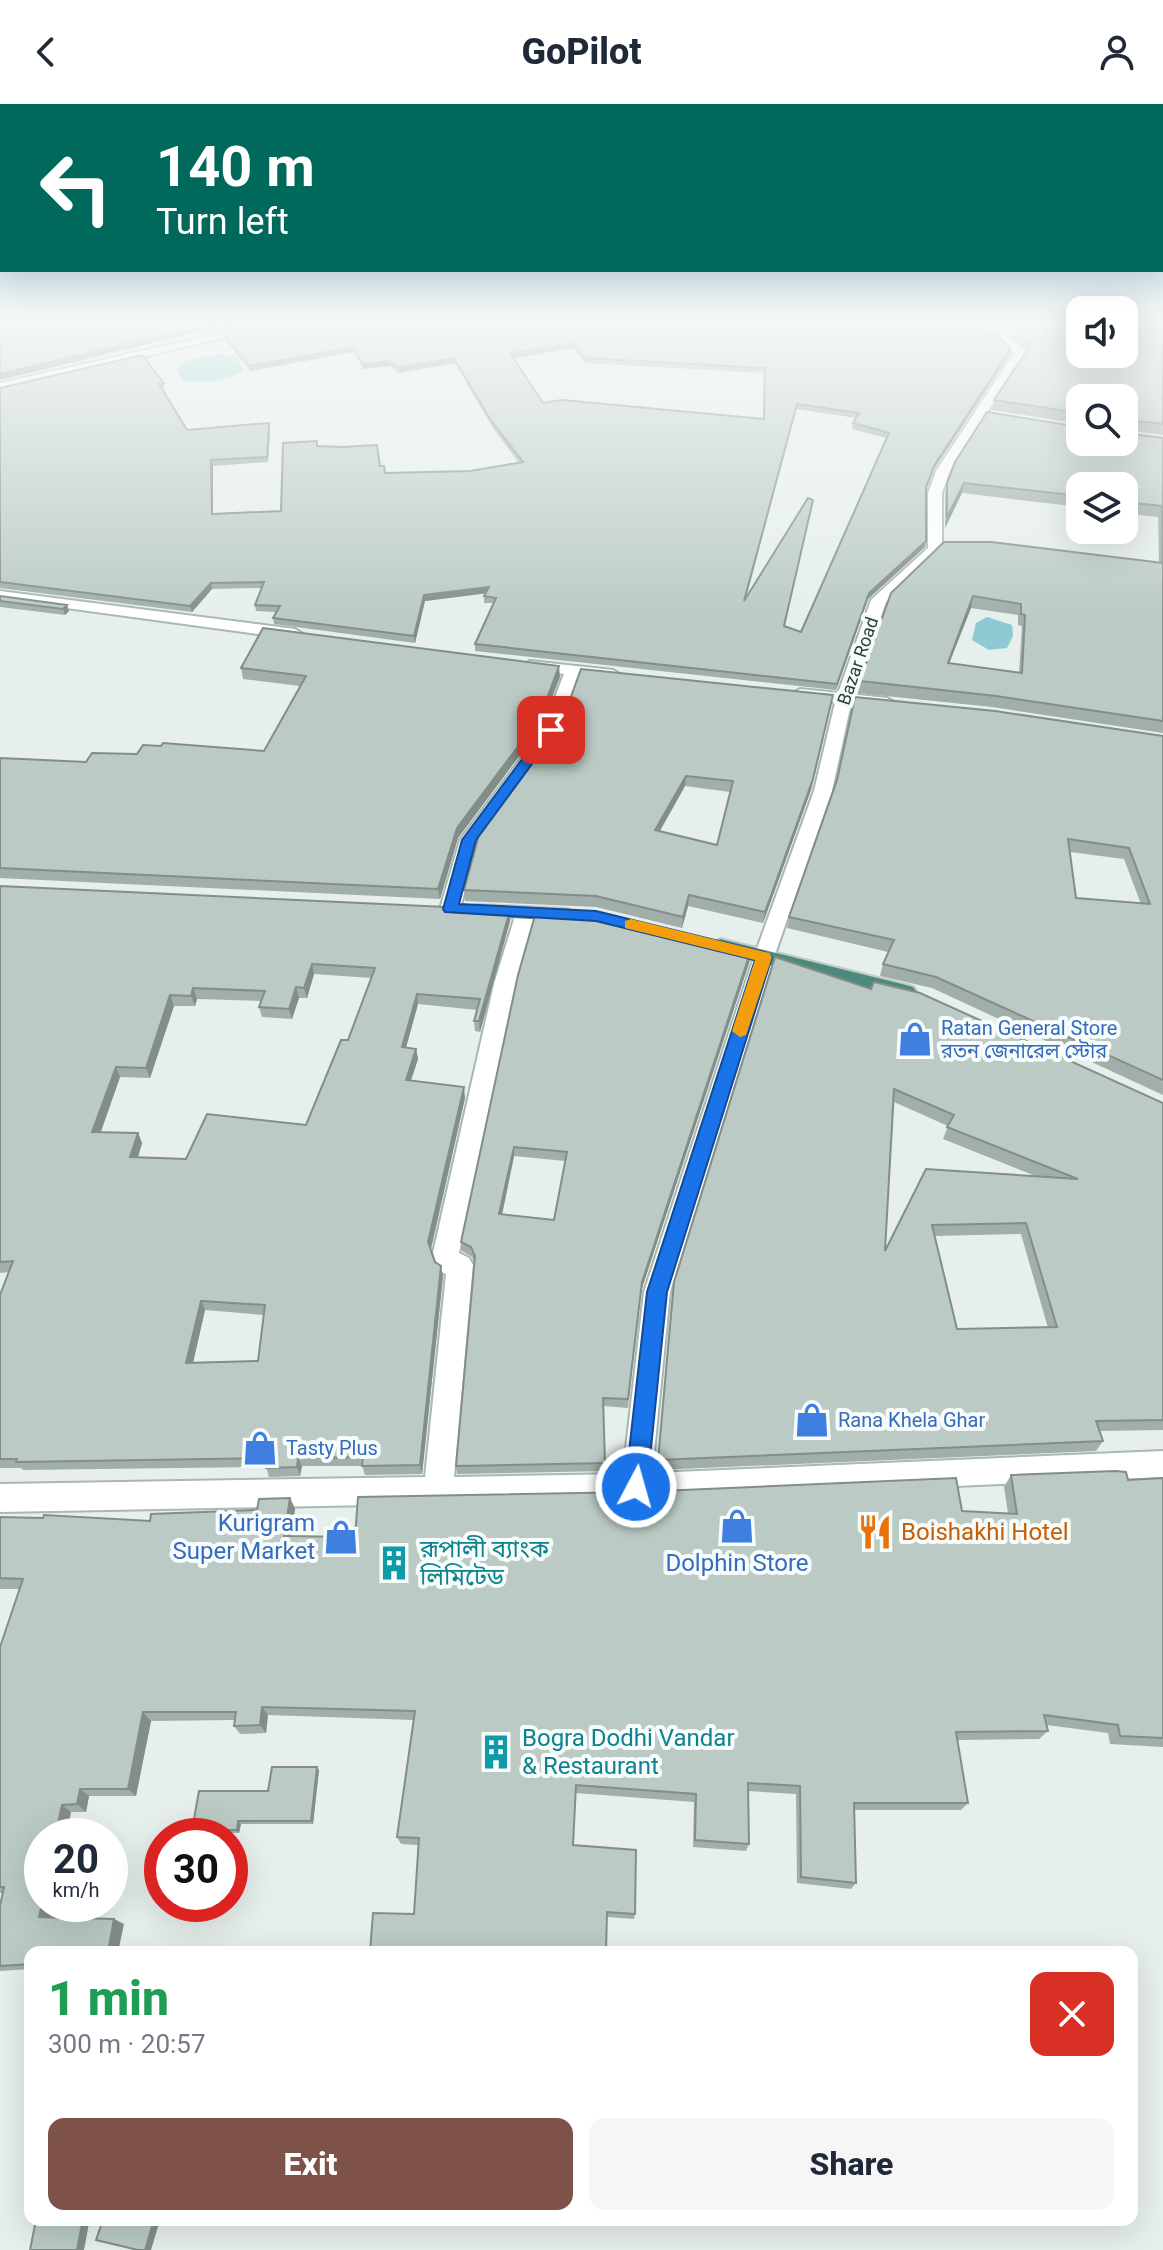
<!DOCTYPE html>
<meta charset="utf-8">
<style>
:root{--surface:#fff;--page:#f6f6f7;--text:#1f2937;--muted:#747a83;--accent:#7f5249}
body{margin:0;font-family:Roboto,"Noto Sans Bengali",sans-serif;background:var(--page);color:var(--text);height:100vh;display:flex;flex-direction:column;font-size:30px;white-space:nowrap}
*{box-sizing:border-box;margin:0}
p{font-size:26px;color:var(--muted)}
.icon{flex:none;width:44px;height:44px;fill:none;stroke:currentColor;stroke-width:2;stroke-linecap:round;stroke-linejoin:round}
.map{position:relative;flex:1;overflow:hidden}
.panel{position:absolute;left:24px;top:1842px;width:1114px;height:280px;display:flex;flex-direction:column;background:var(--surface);border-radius:16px;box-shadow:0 8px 32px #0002}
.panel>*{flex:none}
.hud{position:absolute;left:0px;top:0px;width:1164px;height:168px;box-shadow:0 8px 32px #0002;background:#00695c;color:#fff;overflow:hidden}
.buttons{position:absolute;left:1066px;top:192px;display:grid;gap:16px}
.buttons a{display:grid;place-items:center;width:72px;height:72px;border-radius:16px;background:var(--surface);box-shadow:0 8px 32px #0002;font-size:40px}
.speed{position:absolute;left:24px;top:1714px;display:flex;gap:16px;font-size:40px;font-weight:700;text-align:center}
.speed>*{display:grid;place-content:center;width:104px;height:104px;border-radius:50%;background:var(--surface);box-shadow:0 8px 32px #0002;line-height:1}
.speed small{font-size:20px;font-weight:400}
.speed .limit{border:12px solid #d22;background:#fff;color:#111}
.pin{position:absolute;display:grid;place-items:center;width:68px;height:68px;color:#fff;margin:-34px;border-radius:16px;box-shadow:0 4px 12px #0006}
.me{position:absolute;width:88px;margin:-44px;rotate:6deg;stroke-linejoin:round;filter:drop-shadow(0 0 6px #0008)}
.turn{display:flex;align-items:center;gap:28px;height:168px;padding:0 24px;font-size:36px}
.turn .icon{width:104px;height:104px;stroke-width:2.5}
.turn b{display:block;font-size:56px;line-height:68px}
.round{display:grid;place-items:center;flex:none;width:84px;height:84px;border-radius:16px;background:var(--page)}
.summary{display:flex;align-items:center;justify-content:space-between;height:136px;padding:0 24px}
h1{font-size:48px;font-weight:800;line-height:60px;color:#1e9e55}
.cta{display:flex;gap:16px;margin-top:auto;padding:16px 24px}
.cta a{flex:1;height:92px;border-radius:16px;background:var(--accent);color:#fff;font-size:32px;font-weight:800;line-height:92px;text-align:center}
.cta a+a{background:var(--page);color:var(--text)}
header{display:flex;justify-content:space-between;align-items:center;height:104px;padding:0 24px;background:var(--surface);font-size:36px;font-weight:800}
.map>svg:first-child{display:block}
.water{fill:#8ec9d4}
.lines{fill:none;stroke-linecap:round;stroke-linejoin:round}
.minor-casing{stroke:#a8b8b2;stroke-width:4}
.tertiary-casing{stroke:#a8b8b2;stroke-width:4}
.trunk-casing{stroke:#c2cac8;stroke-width:4}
.minor{fill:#fff;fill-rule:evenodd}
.tertiary{fill:#fff;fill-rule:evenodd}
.trunk{fill:#4c8a7c;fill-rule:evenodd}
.wall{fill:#a1aea9;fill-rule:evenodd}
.shaded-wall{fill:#838d89}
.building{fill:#bbcac4;stroke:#838d89;stroke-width:2;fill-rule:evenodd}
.route{fill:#1a73e8;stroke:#114b97;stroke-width:2}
.slow{fill:#f59e0b}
.labels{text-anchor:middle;stroke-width:8;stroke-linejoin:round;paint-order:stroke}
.far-street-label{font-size:18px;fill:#24423a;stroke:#f7fbf9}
.shop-label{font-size:20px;fill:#366cbe;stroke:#f7fbf9;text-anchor:start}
.near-shop-label{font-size:24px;fill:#366cbe;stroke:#f7fbf9;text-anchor:end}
.near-food-label{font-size:24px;fill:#c56008;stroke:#f7fbf9;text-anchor:start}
.near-culture-label{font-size:24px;fill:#0d838f;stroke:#f7fbf9;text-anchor:start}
</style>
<header><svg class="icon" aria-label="back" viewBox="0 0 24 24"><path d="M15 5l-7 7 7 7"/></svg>GoPilot<svg class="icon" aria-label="person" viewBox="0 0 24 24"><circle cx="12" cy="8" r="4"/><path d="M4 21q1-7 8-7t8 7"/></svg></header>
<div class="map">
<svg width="1163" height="2146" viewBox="0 0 1163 2146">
<rect width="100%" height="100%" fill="#e6efeb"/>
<path class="water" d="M223 250 237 253 244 268C225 276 202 280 183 276L177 266 179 260 195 254Z
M987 513 1012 521 1013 532 1007 544 989 546 972 536 976 519Z"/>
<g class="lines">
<g class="minor-casing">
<path id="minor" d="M274 217H293L0 287V279Z
M929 217C964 217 1001 221 1026 248L950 367 942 389V445L886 498 852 595 832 687 774 853 670 1188 652 1369 1163 1347V1373L636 1396 0 1408V1380L425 1373 446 1170 439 1167 433 1149 494 880 516 809 526 803 536 809 516 880 459 1149 469 1154 473 1161 454 1373 623 1370 644 1188 754 853 814 687 836 595 871 496 928 444V389L936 367 1014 249 996 233Z
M573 562 581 567 560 626 478 736 460 805 450 811 443 810 440 805 460 736 543 625 565 567Z"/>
</g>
<g class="tertiary-casing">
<path id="tertiary" d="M0 487 295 525 303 530 295 535 0 495Z
M530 557 613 566 621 571 613 576 524 565 522 562Z
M800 585 887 594 895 599 887 604 794 593 792 590Z"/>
</g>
<g class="trunk-casing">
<path id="trunk" d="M480 801 567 805 577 811 567 817 473 812 470 807 473 802Z
M720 835 906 881 913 883 917 888 913 893 906 895 713 847 710 842Z"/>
</g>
<use href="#minor" class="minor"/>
<use href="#tertiary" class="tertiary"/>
<use href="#trunk" class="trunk"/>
</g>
<path class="wall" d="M1163 217V331L1125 326V329L1163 334V629L992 603 857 589 860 577 891 489 1159 459 1158 413 1124 409V382H1080V403L962 389 945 424V390L947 379 1124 338 1080 294V320L992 306 994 296 1026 247 1014 234 1016 224ZM971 504 1018 511V521L1022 522 1019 568 949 559Z
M898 221 1010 250 934 365 926 386V437L925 443 868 495 836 586 475 547V540L494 499H484V492L485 489 425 497 415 539 274 520 273 514 276 508 256 507 255 501 262 484 212 485 192 508 0 484V284L164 279 165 284 162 285 187 326 270 325 268 358 213 362V410L281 407 317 342 380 362 385 369 470 367 519 359 491 321 455 259 398 269 390 262 363 265 354 248 250 267 225 236 224 231ZM574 244 584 259 764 269 763 315 543 299 513 254ZM796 305 856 314 853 319 852 325 886 334 801 528 785 523 746 494Z
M0 497 67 501 69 507 65 511 0 503Z
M241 564 560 573 540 624 458 734 440 795 0 774V654L86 658 137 650 264 647 300 582 243 575Z
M831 602 811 686 763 819 688 802 682 824 596 803 465 797 464 786 480 727ZM685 682 730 688 717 741 660 727Z
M1163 632V991L932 884 880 872 883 860 888 848 787 824 789 813ZM1070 748 1124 755 1141 800 1076 794Z
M0 782 510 817 480 928 475 927 474 917 477 906 418 900 406 944 416 945 418 955 411 977 465 994 431 1146 435 1158 443 1172 422 1370 365 1371 362 1362H302L300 1372 269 1373 266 1363 23 1366 21 1364H0V1191L9 1168 0 1169ZM314 870 371 874 348 936 306 1021 186 1055 138 1053 142 1039 138 1029 101 1028 120 973 150 974 174 902H195L197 895 261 897 259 903 262 913 292 915 299 894H307ZM205 1206 264 1211 258 1257 193 1258Z
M750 849 749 859 641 1187 628 1304 604 1302 605 1367 457 1370 456 1362 474 1158 472 1153 462 1147 461 1138 518 871ZM514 1052 565 1057 554 1116 502 1111Z
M775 853 1163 999V1326L1099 1327 1103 1337 1096 1347 657 1366 674 1178ZM894 998 948 1022 943 1035 1038 1073 926 1065 885 1147ZM1021 1130 1048 1224 957 1225 934 1132Z
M1011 1371 1128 1376 1163 1374V1643L1110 1640 1108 1629 1047 1621 1048 1627 1039 1635 957 1636 968 1699 961 1706H854L856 1779 851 1785 797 1779 796 1690 748 1687 749 1740 746 1747 693 1743 694 1698 576 1689 573 1741 635 1810 634 1815 607 1813 414 1810 418 1741 401 1740 397 1733 413 1616 268 1611 266 1629 240 1630 234 1622V1616L151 1617 136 1692H89L86 1708H71L42 1800H54L51 1813 124 1820 30 1848V1865L0 1867V1802L3 1789H0V1543L19 1485H0V1413L150 1417 257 1406 290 1394 295 1405 291 1432 355 1433 962 1407 1008 1409 1004 1383Z
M319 1666 313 1720H241L239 1729H195L192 1726 268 1687Z"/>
<path class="shaded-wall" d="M238 217H262L217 227 216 222Z
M214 219 215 224 0 276V270Z
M574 239V244L510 255V249Z
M353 243 354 248 250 267 249 262Z
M1011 244 1010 250 934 365 925 389 935 360Z
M454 254 455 259 398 269 397 264Z
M389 257 390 262 363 265 362 260Z
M797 300 796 305 743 504 744 497Z
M269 319 270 325 268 358 267 353Z
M211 356 213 362V416L212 410Z
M964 379 962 389 945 424 947 413Z
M926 437 925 443 868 495 836 586 837 580 869 489Z
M211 479 212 485 192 508 190 502Z
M489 483V489L425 497 415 539 414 532 424 491Z
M973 492 971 504 945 570 948 559Z
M67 501 69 507 65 511 63 505Z
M559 562 560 573 540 624 458 734 440 795 438 785 457 724Z
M833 591 811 686 763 819 765 808Z
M686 672 685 682 654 737 655 726Z
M689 791 688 802 682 824 683 813Z
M510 806V817L480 928 479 917Z
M750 849 749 859 641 1187 628 1304 642 1178Z
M312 860 314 870 307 894 304 884Z
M296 883 299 894 292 915 289 905Z
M193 884 197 895 195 902 191 892Z
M417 890 418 900 403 954 402 943Z
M170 891 174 902 150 974 146 964Z
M416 945 418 955 407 987 406 976Z
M116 963 120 973 97 1038 92 1028Z
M464 983 465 994 430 1148 428 1138Z
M138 1029 142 1039 135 1063 130 1053Z
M514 1043V1052L500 1120 499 1110Z
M441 1162 443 1172 422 1370 420 1361Z
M201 1197 205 1206 191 1268 186 1259Z
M298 1354 302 1362 300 1372 297 1363Z
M290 1394 295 1405 289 1443 284 1432Z
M262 1603 268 1611 266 1629 260 1621Z
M143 1608 151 1617 136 1692 128 1685Z
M317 1663 319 1666 313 1720 311 1717Z
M80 1685 89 1692 86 1708 77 1700Z
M62 1701 71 1708 67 1732H55Z
M238 1717 241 1720 239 1729 237 1726Z
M42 1800H54L50 1818 39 1813Z
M114 1815 124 1820 118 1848H108Z
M70 2116H79L89 2119 84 2146H77Z
M154 2116H160L151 2146H145Z"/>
<path class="building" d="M0 217H238L216 222 214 219 0 270Z
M284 217H897L898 221 964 223 996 230 1011 244 935 360 926 383V437L869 489 837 580 475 540 496 494 484 492 489 483 424 491 414 532 273 514 280 502 255 501 264 478 211 479 190 502 0 478V284L142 251 164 279 159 280 187 326 269 319 267 353 211 356 212 410 281 407 283 339 317 337V342L342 343 377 341 380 362H384L385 369 470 367 523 358 490 315 454 254 397 264 389 257 362 260 353 243 249 262 224 231ZM574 239 584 254 765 264 764 315 562 296 543 299 510 249ZM797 300 859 309 853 319 889 329 801 528 784 522 813 396 808 394 744 497Z
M1048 217H1080V250H1124V217H1163V320L1127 316 1124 319 1125 329 1163 334V617L996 592 860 577 891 489 944 438H991L1163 459 1162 402 1124 398V382H1080V392L964 379 947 413V379L955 358 987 308 1080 323V338H1124V294H1080V309L994 296 1031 240 1016 224ZM973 492 1021 500V510L1025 511 1022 569 948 559Z
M0 492 67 501 63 505 0 497Z
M263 524 559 562 540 613 457 724 438 785 0 764V654L86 658 92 649 137 650 143 641 161 642 163 639 264 647 306 572 241 564Z
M581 565 833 591 813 675 765 808 689 791 683 813 596 792 464 786 480 727 562 617ZM686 672 733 677 717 741 655 726Z
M855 593 995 607 1163 632V976L936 873 883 860 894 836 789 813 837 676ZM1068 735 1129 744 1150 800 1076 794Z
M0 782 510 806 479 917H474L480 895 417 890 402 943 416 945 406 976 464 983 428 1138 435 1158 441 1162 420 1361 362 1362 363 1353 298 1354 297 1363 266 1364 267 1354 16 1358 17 1355H0V1191L13 1157 0 1158ZM312 860 375 864 348 936H341L306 1021 207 1010 186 1055 130 1053 138 1029 92 1028 116 963 146 964 170 891 191 892 193 884 265 887 259 903 289 905 296 883 304 884ZM201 1197 265 1201 258 1257 186 1259Z
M536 808 596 811 750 849 642 1178 628 1295 603 1294 605 1359 456 1362 475 1152 471 1143 461 1138 518 871ZM514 1043 567 1048 554 1116 499 1110Z
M775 853 871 885 874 878 920 889 1163 999V1316L1096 1317 1103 1337 658 1356 674 1178ZM894 985 954 1011 947 1023 1078 1075 926 1065 885 1147ZM1026 1119 1057 1223 957 1225 932 1121Z
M1115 1367 1126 1368 1128 1376 1163 1374V1634L1120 1632 1118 1621 1044 1611 1048 1627 956 1628 968 1699H854L856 1779 801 1773 800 1682 748 1679 749 1740 695 1736 696 1690 576 1681 573 1741 636 1746 635 1810 607 1808 606 1848H370L373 1809 414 1810 419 1734 397 1733 415 1607 262 1603 260 1621 234 1622 236 1608H143L128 1685H80L77 1700 62 1701 55 1732H42V1799L39 1813 114 1815 108 1848H30V1860L0 1862V1802L4 1783H0V1543L23 1475 0 1474V1413L43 1414 44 1411 150 1417 151 1410 257 1406 259 1395 290 1394 284 1432 355 1433 358 1393 637 1388 956 1374 962 1407 1017 1410 1011 1371Z
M272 1663H317L311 1717H238L237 1726H192L199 1687H268Z
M36 2116H70L82 2120 77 2146H30Z
M103 2116H154L145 2146H138L96 2136Z"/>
<linearGradient id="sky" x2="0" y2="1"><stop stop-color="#84bce0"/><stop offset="0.42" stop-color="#f4f8f6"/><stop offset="1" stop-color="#f4f8f6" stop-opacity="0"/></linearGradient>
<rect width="1163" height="517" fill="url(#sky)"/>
<path class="route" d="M546 623 557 626 476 736 459 800 596 807 764 848 772 853 667 1188 647 1383 644 1390 636 1393 628 1390 625 1383 647 1188 755 856 596 817 445 808 443 805 462 736Z"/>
<path class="slow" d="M631 815 769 849 772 853 746 931 740 933 732 927 755 856 625 824V817Z"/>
<defs>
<g id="shop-bare" transform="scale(2.76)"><path d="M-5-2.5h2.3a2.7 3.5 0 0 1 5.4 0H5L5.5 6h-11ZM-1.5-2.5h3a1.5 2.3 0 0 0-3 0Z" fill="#3f7fe0" stroke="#f7fbf9" stroke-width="2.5" paint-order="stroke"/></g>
<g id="restaurant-bare" transform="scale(2.76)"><path d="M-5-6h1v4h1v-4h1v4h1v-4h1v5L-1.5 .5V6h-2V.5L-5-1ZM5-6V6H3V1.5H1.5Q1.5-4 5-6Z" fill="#e8710a" stroke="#f7fbf9" stroke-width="2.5" paint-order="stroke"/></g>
<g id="building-bare" transform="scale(2.76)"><path d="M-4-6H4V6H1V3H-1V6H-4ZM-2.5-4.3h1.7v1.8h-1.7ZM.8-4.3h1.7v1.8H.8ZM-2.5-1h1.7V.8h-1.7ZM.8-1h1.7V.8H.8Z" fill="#0f9aa8" stroke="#f7fbf9" stroke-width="2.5" paint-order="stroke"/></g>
</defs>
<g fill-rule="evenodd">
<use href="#shop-bare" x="915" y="935"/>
<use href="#shop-bare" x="812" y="1316"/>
<use href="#shop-bare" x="260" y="1344"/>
<use href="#shop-bare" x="737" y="1422"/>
<use href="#restaurant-bare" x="875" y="1428"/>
<use href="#shop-bare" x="341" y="1433"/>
<use href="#building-bare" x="394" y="1459"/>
<use href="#building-bare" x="496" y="1648"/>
</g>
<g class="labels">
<g class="far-street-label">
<text transform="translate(858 557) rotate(-71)" y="6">Bazar Road</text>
</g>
<g class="shop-label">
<text x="941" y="931">Ratan General Store<tspan x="941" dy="23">রতন জেনারেল স্টোর</tspan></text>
<text x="838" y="1323">Rana Khela Ghar</text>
<text x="286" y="1351">Tasty Plus</text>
</g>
<g class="near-shop-label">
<text x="315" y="1427">Kurigram<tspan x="315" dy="28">Super Market</tspan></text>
<text x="737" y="1467" text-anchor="middle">Dolphin Store</text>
</g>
<g class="near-food-label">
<text x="901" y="1436">Boishakhi Hotel</text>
</g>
<g class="near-culture-label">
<text x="420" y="1453">রূপালী ব্যাংক<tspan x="420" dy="28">লিমিটেড</tspan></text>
<text x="522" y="1642">Bogra Dodhi Vandar<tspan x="522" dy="28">&amp; Restaurant</tspan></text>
</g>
</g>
</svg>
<div class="buttons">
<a><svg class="icon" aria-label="sound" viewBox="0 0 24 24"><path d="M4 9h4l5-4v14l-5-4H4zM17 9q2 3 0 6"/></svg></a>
<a><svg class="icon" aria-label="search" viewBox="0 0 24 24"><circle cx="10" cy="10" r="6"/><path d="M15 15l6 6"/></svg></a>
<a><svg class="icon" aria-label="layers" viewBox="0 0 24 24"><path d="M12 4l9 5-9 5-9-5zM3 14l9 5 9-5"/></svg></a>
</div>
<div class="speed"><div>20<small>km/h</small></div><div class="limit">30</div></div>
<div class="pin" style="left:551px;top:626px;background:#d93025"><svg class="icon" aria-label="arrive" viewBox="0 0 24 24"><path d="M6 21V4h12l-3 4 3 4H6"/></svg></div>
<svg class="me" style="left:636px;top:1383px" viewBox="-20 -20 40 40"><circle r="17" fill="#1a73e8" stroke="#fff" stroke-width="3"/><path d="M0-11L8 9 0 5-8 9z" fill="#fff"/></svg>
<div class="hud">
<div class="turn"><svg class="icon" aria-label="left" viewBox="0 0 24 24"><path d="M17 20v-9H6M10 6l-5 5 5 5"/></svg><div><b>140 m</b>Turn left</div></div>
</div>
<section class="panel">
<div class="summary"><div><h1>1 min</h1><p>300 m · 20:57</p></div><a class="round" style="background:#d93025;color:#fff"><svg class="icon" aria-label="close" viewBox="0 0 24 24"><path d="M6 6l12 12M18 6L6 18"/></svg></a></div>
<div class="cta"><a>Exit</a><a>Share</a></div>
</section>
</div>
